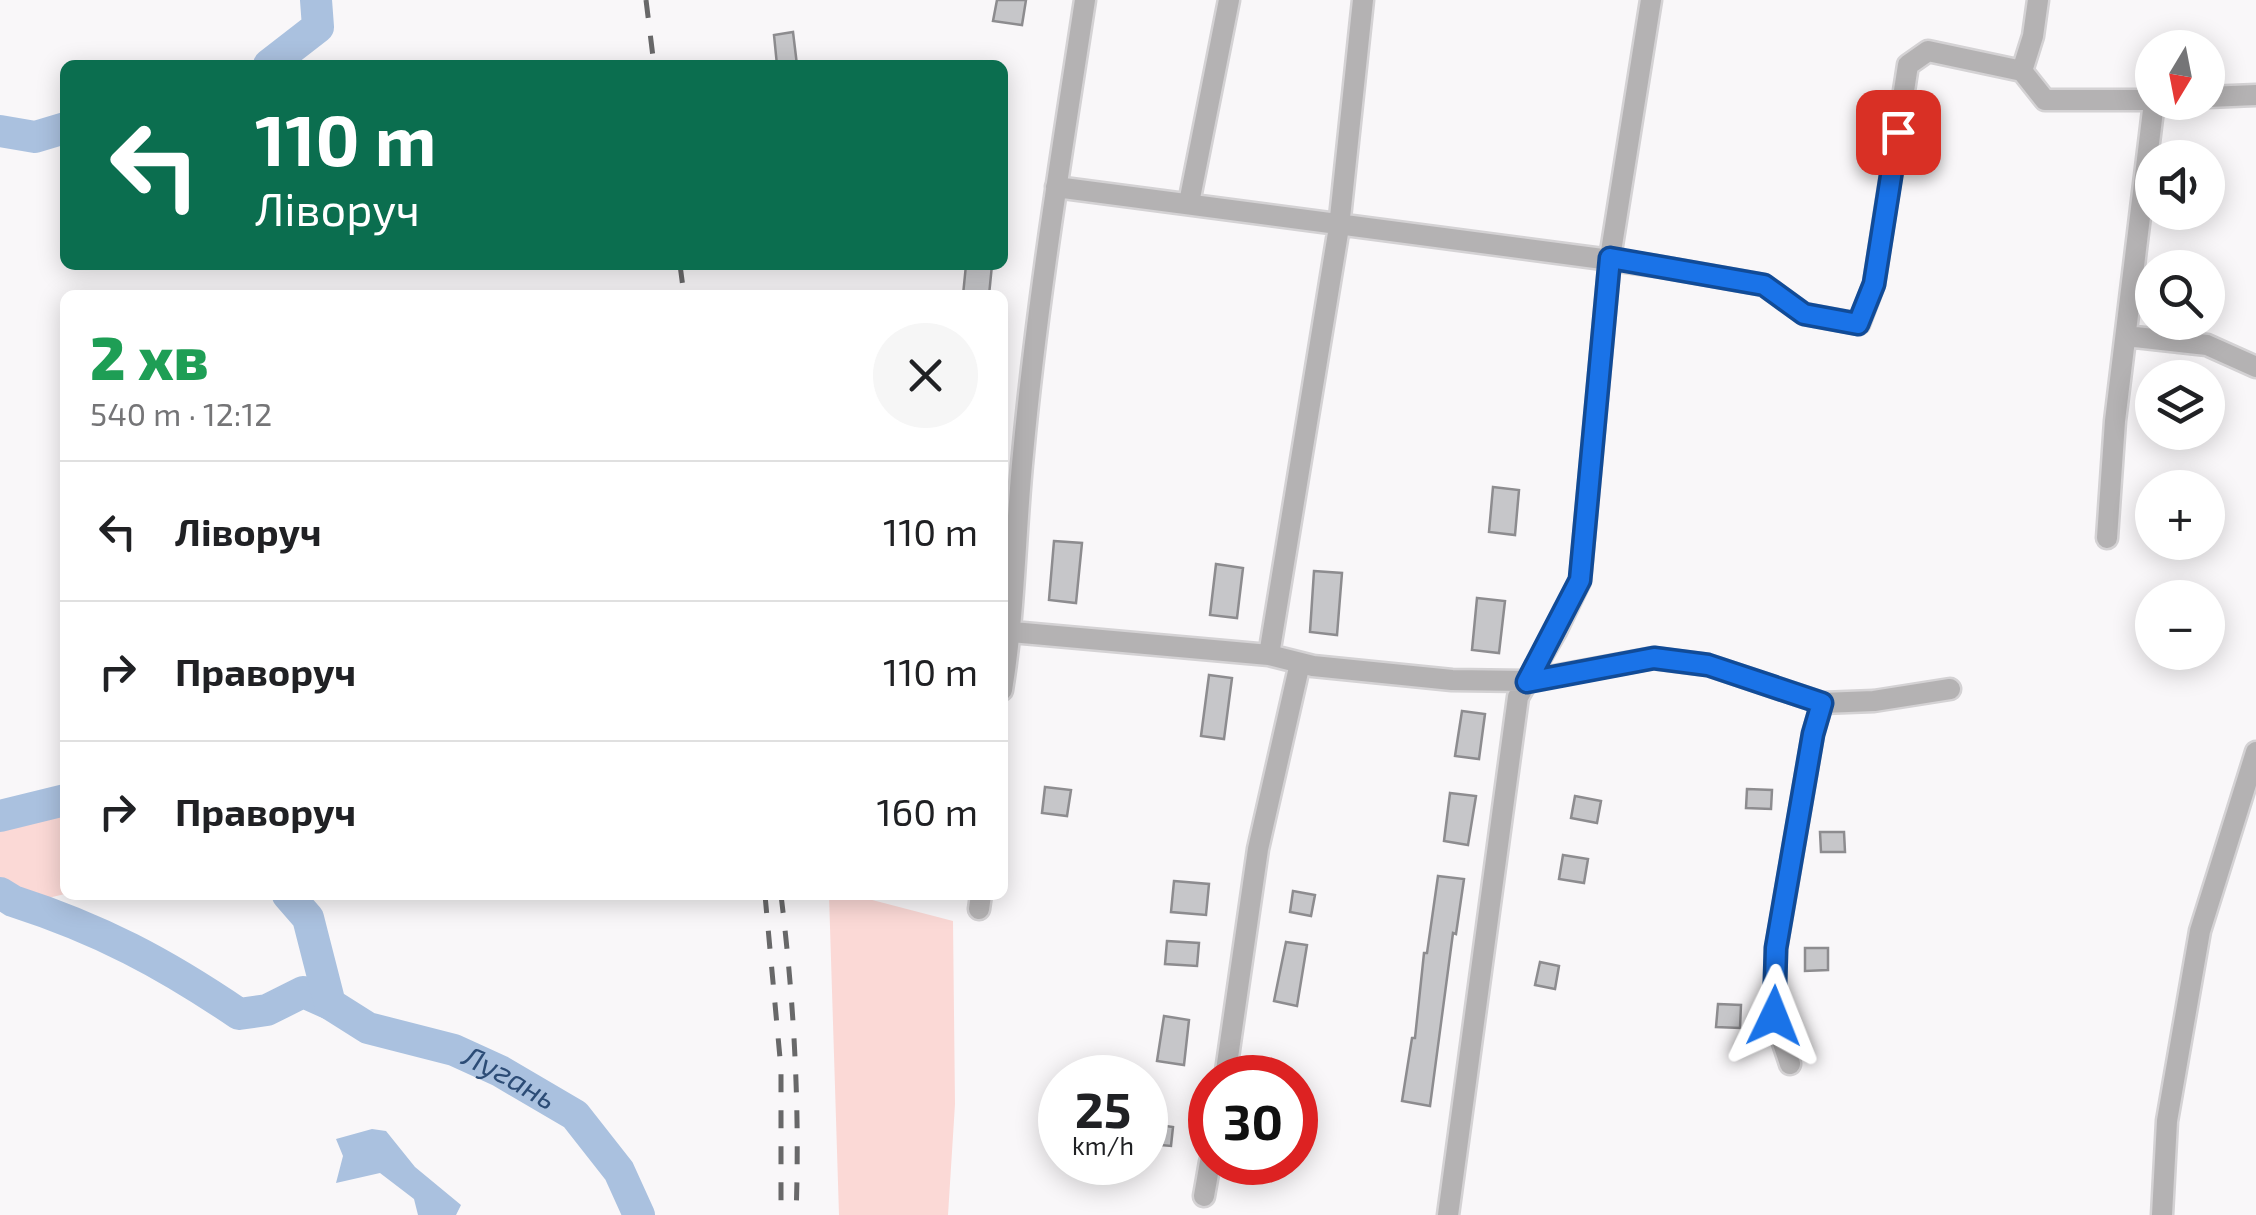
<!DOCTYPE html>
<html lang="uk">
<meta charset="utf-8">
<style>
:root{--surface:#fff;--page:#f6f6f6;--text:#202124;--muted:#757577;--line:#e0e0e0}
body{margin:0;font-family:"Exo 2",sans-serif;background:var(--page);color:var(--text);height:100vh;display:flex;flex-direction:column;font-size:38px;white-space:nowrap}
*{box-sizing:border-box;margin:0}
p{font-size:32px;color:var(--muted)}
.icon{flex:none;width:55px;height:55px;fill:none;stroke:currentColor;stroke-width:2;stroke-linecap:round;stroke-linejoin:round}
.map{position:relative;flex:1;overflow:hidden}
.details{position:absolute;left:60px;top:290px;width:948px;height:610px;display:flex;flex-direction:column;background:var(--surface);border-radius:15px;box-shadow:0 5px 25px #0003}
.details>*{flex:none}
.banner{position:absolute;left:60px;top:60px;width:948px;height:210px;border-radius:15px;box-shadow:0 5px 25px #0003;background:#0b6e4f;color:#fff;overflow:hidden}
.needle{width:65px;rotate:190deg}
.controls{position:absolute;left:2135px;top:30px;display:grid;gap:20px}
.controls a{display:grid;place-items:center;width:90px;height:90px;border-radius:50%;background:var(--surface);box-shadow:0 5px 25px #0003;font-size:50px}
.speed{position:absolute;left:1038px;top:1055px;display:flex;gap:20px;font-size:50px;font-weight:700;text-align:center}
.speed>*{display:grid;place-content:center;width:130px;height:130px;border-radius:50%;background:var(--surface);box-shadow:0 5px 25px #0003;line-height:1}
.speed small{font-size:25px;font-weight:400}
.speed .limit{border:15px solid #d22;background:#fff;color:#111}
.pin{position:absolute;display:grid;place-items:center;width:85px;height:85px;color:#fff;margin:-42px;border-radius:20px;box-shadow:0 5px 15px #0006}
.me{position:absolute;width:110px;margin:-55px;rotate:2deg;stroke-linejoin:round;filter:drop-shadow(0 0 8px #0008)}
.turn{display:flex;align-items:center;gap:35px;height:210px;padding:0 30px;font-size:45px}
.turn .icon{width:130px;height:130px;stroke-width:2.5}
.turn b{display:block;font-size:70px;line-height:85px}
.round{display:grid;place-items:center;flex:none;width:105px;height:105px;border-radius:52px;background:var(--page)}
.head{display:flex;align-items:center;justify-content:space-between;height:170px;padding:0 30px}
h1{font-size:60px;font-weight:800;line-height:75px;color:#1e9e55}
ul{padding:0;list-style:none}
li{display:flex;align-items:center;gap:30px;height:140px;padding:0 30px;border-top:2px solid var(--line)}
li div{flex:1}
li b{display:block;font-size:38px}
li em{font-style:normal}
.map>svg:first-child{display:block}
.green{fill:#fbd9d6}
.water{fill:#aac1df}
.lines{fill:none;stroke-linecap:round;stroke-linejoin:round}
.river{stroke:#aac1df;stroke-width:32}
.building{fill:#c6c6c9;stroke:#8d8c8f;stroke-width:2.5}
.minor-casing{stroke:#d4d2d4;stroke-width:25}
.minor{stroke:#b4b2b3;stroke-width:20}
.rail{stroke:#686869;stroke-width:5;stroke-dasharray:18 18;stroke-linecap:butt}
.route-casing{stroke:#114b97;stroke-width:25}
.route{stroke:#1a73e8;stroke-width:18}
.labels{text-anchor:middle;stroke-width:10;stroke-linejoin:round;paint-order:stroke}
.water-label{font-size:30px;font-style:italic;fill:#2c4c76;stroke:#fff}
</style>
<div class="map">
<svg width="2256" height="1215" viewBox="0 0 2256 1215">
<rect width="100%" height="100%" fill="#f9f7f9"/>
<path class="green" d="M65 813V894L44 899 0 878V828Z
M829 895H853L953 921 955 1104 948 1215H839Z"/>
<path class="water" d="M372 1129 386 1131 415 1167 461 1205 456 1215H418L414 1199 380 1173 336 1183 343 1156 336 1139Z"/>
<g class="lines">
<g class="river">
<path d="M269 65 318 27 316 0"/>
<path d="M0 131 35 137 65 128"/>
<path d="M0 816 65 800"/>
<path d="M0 893 13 901C100 929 164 963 239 1014L267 1010 303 992 330 1004"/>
<path id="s1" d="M288 895 308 918 330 1004 368 1028 454 1050 500 1071 575 1115 619 1171 639 1215"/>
</g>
</g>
<path class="building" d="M997 0H1026L1022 25 993 21Z
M793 32 797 65H777L774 35Z
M966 265H992L989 295H963Z
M1493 487 1519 490 1515 535 1489 532Z
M1054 541 1082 543 1076 603 1049 600Z
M1216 564 1243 568 1237 618 1210 615Z
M1314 571 1342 573 1337 635 1310 632Z
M1477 598 1505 601 1499 653 1472 650Z
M1209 675 1232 678 1224 739 1201 736Z
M1462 711 1485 714 1479 759 1455 756Z
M1045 787 1071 790 1067 816 1042 813Z
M1747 789 1772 790 1771 809 1746 808Z
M1450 793 1476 796 1468 845 1444 841Z
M1575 796 1601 801 1597 823 1571 818Z
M1820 832H1844L1845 852H1821Z
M1563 855 1588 859 1584 883 1559 879Z
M1438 876 1464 879 1456 934 1453 933 1430 1106 1402 1101 1412 1038H1415L1424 953H1427Z
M1174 881 1209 884 1206 915 1171 912Z
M1293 891 1315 895 1311 916 1290 912Z
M1167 941 1199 943 1197 966 1165 964Z
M1286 942 1307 945 1297 1006 1274 1001Z
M1805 948H1828V970L1805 971Z
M1540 962 1559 966 1555 989 1535 985Z
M1718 1004 1741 1005 1740 1028 1716 1027Z
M1164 1016 1189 1020 1184 1065 1157 1061Z
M1152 1124 1173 1127 1171 1146 1150 1144Z"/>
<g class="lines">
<g class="minor-casing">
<path id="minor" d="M2022 71 2033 36 2038 0
M2208 97 2256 95
M1056 187 1656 266 1764 285 1804 314 1859 324 1874 284 1908 65 1928 51 2022 71 2045 100H2152
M1189 203 1229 0
M2126 336 2207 345 2256 367
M2107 538 2115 421 2154 102
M1012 632 1269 655 1313 666 1452 680 1527 681 1653 658 1708 665 1822 703 1874 701 1950 689
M1269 655 1339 227 1363 0
M1002 690C1015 611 1015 533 1023 454 1037 302 1062 151 1085 0
M979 909 981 895
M1790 1064 1774 1016 1776 949 1813 734 1822 703
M1225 1078 1258 849 1300 663
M1204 1196 1210 1162
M1448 1215 1518 697 1556 631 1580 581 1610 258 1651 0
M2162 1215 2167 1121 2200 931 2256 752"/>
</g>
<use href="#minor" class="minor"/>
<path class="rail" d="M646 0 654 65
M680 265 684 295
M765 895 781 1069V1215
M781 895C794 1001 800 1108 796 1215"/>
</g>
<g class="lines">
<g class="route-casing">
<path id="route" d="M1774 1016 1776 948 1813 734 1822 703 1708 665 1654 658 1527 682 1580 580 1610 258 1764 285 1804 314 1858 324 1874 284 1898 132"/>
</g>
<use href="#route" class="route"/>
</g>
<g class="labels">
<g class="water-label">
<text dy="10" stroke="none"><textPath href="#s1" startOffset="315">Лугань</textPath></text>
</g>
</g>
</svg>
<div class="controls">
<a><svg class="needle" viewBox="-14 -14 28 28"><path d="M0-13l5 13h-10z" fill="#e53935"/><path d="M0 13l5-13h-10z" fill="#757577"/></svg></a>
<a><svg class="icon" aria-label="sound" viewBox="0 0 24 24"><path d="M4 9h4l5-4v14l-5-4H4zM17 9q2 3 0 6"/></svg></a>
<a><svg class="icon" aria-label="search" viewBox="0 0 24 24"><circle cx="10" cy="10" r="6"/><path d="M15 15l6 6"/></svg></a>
<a><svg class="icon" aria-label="layers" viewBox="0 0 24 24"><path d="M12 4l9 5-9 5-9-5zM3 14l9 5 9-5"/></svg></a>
<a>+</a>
<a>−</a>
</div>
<div class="speed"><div>25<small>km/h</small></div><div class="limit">30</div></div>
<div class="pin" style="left:1898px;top:132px;background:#d93025"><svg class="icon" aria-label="arrive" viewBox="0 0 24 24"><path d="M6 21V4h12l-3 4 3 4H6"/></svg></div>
<svg class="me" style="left:1774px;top:1016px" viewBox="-20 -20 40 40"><path d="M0-17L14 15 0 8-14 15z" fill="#1a73e8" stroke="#fff" stroke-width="4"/></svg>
<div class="banner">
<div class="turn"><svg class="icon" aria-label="left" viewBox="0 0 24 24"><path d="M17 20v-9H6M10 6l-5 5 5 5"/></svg><div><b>110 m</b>Ліворуч</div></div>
</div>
<section class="details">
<div class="head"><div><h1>2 хв</h1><p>540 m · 12:12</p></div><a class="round"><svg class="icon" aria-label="close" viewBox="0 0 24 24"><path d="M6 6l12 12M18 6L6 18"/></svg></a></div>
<ul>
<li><svg class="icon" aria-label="left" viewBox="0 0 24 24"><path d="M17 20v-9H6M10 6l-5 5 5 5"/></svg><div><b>Ліворуч</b></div><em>110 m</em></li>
<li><svg class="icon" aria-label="right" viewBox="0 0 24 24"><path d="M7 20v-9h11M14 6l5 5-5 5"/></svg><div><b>Праворуч</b></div><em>110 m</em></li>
<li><svg class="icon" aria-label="right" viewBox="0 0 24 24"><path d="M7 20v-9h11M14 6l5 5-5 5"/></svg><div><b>Праворуч</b></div><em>160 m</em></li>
</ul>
</section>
</div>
